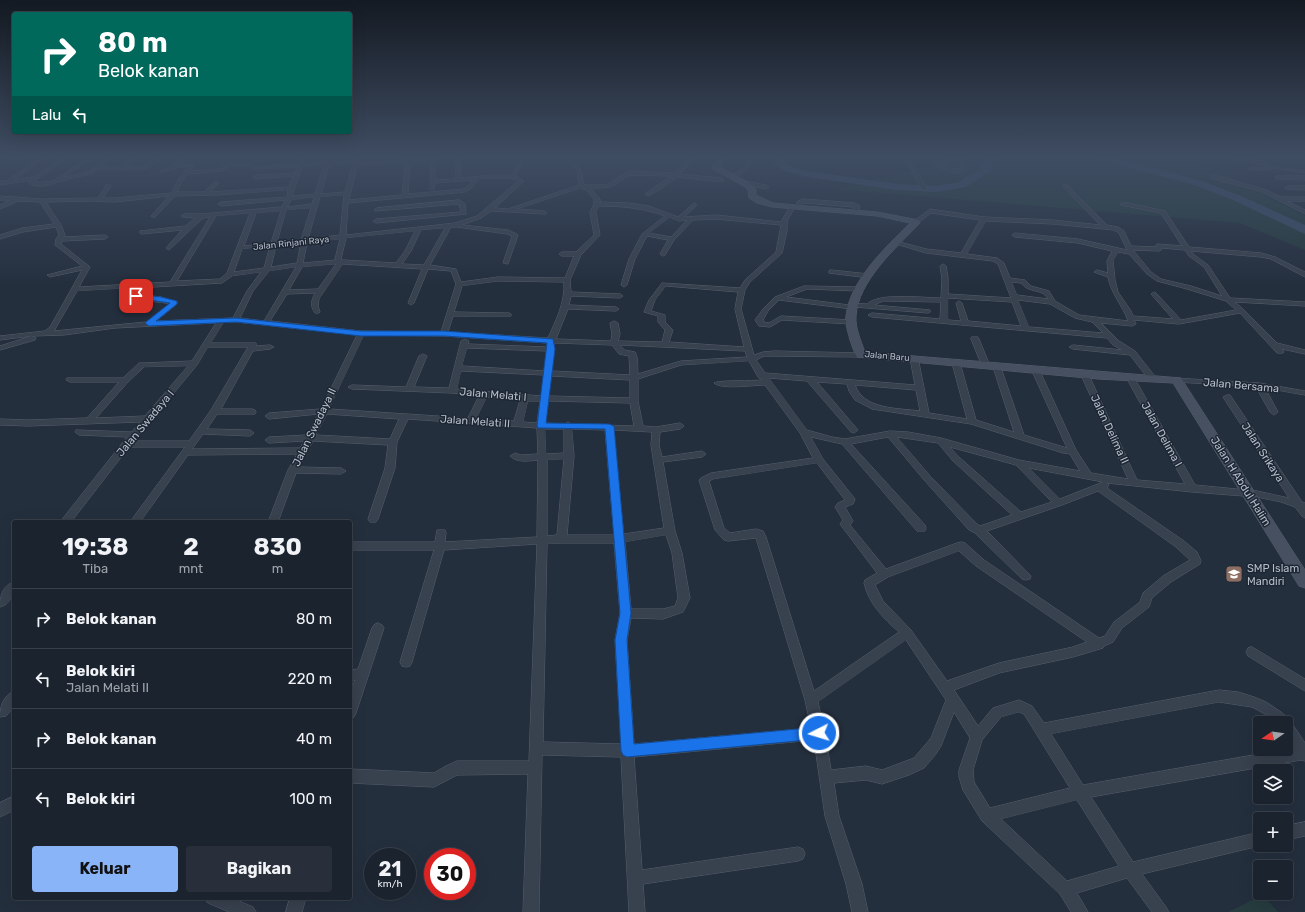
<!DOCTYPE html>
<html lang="id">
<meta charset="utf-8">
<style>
:root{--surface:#1b232e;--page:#282f3a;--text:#f1f3f6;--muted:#a0a4aa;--line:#39404a;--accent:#8ab4f8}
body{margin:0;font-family:Rubik,sans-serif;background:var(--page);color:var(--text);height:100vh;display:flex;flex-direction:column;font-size:15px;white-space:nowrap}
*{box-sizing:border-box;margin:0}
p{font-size:13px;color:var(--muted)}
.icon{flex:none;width:22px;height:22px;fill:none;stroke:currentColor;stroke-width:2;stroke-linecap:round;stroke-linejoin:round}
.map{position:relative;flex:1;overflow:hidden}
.details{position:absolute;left:12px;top:520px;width:340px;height:380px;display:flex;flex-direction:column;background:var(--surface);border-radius:4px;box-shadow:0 4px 16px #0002,0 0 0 1px var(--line)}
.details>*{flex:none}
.top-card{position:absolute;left:12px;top:12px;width:340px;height:122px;border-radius:4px;box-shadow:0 4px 16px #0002,0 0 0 1px var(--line);background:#00695c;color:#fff;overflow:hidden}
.needle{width:26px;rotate:257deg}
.buttons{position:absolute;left:1253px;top:716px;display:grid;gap:8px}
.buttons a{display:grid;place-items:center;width:40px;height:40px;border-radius:4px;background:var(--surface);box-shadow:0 4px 16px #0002,0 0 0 1px var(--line);font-size:20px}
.speed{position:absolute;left:364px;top:848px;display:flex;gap:8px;font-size:20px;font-weight:700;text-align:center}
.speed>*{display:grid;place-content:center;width:52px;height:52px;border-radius:50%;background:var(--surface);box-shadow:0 4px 16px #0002,0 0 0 1px var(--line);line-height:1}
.speed small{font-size:10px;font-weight:400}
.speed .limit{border:6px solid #d22;background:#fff;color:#111}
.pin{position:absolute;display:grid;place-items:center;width:34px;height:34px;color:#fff;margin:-17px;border-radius:8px;box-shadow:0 2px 6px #0006}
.me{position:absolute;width:44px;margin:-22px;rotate:265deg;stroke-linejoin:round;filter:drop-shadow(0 0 3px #0008)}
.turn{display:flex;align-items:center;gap:14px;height:84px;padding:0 20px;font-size:18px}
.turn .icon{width:52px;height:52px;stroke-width:2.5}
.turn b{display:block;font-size:28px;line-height:34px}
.then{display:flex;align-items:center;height:38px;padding:0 20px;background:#0003;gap:8px;font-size:15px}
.eta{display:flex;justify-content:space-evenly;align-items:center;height:68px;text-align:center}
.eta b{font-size:24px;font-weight:700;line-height:28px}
.button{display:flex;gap:8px;margin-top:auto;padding:8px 20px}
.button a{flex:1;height:46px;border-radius:4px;background:var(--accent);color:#111;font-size:16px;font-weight:700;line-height:46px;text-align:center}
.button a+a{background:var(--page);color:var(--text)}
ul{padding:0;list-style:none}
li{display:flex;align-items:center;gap:12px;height:60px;padding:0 20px;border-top:1px solid var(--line)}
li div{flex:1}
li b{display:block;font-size:15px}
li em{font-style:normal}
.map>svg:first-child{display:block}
.green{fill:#263c3f}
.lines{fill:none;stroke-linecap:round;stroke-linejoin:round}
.river{fill:#394c67;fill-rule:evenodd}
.street-casing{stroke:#565f6c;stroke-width:1}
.secondary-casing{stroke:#565f6c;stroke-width:1}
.street{fill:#38414e;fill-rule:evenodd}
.secondary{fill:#465061;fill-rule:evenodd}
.route{fill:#1a73e8;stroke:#114b97}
.labels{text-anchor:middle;stroke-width:3;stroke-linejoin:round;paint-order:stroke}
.far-street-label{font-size:9px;fill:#b4bcc9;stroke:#1d2633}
.street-label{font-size:11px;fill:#b4bcc9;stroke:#1d2633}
.poi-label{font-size:11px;fill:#b4bcc9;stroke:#1d2633;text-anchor:start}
</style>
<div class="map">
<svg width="1305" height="912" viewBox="0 0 1305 912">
<rect width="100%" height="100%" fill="#242f3e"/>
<path class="green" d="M938 158H1190L1237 180 1305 216V250L1240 223 836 189 914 170Z
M1263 895 1278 912H1228Z"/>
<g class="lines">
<path class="river" d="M776 158H786L784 162 792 167 808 171 896 184 936 186 959 182 981 168 986 158H996L989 172 966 187 936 192 896 190 808 177 784 171 773 163Z
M1099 158H1115L1202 181 1241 196 1305 225V234L1233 200 1194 185 1100 160Z"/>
<g class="street-casing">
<path id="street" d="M5 158H26L24 159H7Z
M40 158H45L14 180 34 177 62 158H67L37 179 35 182H51L87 158H92L62 178 89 171 108 158H113L101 167H119L132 158H137L126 167 144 166 156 158H161L148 168 141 169 96 170 93 173 57 182C51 186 35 188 29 183L31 180 0 185V181H6Z
M180 158H185L180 164 194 165 191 171 220 169 229 164H252L255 167 298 164 301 158H305L303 164 325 162 327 158H331L330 162 354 161 355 158H359L358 163 405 160 406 158H410V159L435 158V180L456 179V158H460L461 178 492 175H512L520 158H524L516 176 524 181 495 208 508 209 579 185 577 170 565 158H569L581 170 584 185H607L623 174 630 171 675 173 688 159H692V161L680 174 721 178 724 180 721 182 677 177 662 188 648 196 646 195V193L671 176 630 175 611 187 591 189 600 199V202L628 203 649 206 678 217 694 203 696 204V206L684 217 716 215 781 222 790 206H794L795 207 787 221V231L782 253 750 282 745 290 741 309 754 355 763 352 774 351 861 353 865 355 861 357 764 356 756 360 765 373 915 385 910 358 914 356 918 358 929 413 967 419 952 363 956 361 960 363 976 420 1014 432 993 367 994 365H1000L1024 435 1067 448 1032 371 1033 369H1039L1076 450 1091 473 1128 479 1081 375 1082 373H1088L1137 480 1185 484 1127 379 1131 377 1135 379 1195 485 1257 491 1289 498 1223 397 1227 395H1230L1302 502 1305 503V518L1302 516 1295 507 1281 502 1257 497 1192 492 1107 483 1109 485 1107 488 1184 541 1197 552 1201 561 1200 564 1171 582 1152 598 1149 607 1122 628 1113 642 1104 646 1103 648 1073 657 999 673 954 690 978 726 993 708 1019 700 1032 706 1044 723 1219 690 1238 692 1254 697 1266 702 1281 712 1289 719 1305 743V761L1301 760 1091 797 1133 862 1260 832V845H1263L1142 874 1166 907 1169 912H1152L1127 878 1077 893 1088 912H1071L1060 894 982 821 963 790 959 777V770L970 738 954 712 941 746 936 754 924 768 909 775 882 784 866 780 834 783 839 816 862 884 868 912H852L846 884 825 816 814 740 634 757 642 870 798 847 803 849 805 854 803 859 798 861 643 884 645 912H629L621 757 542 755 539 912H523L528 774 457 775 434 787 350 783V769L434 773 446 766 457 761H529L537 544 444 550 412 662 410 666 406 667 402 666 400 662 434 550H350V542H435L437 530H445L446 533 445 542 537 537 538 460C528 461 517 463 510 456L515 453 521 455 538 454 537 428 408 419 397 442 395 468 378 519 376 522H370L368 519 385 468 388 445 313 441 299 467 341 468 346 471 341 474 296 473 278 522H268L288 470 297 454 188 455 140 522H130L185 447H129L71 522H60L127 437 79 435 75 432 76 430 132 432 140 422 28 426 0 425V419L28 420 87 418 119 382H70L66 380 67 378H123L139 363H142L192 361 216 323 115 328 64 335 32 336 36 338 35 340 0 350V346L31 336 0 340V336L45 331 50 327 82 270 50 277 47 275 82 266 55 245 56 239 59 235 56 227 23 232 0 239V235L22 228 54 224 40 202 18 201 0 209V205L10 200H0V196L42 199 98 198 106 185 108 184 111 186 103 198H115L172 193 177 181 188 167H177L173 170 162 172 160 171 169 168ZM431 161 430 189H434L435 183 472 180 469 185 464 189 408 194 410 162ZM405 163 402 195 349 200 357 166ZM353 164 345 192 321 194 329 165ZM324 165 315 194 292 196 302 167ZM230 166H250L253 169 297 167 295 173 256 175 253 177 256 179 293 176 289 187 210 192 219 183 216 181 204 192H177L182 181 188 174 221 171ZM501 178H510L518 181 477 216 455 223 346 235 348 203 465 192 473 187 478 179ZM581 188 586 190 594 199V204L590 212 594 235 576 252H562L559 254 562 256H574L565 278 498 277 461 282 456 269 430 265 451 227H457L507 234 512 236 503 263 508 264 518 235 517 234 508 230 462 225 481 218 491 211 546 214V212L544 211 517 209ZM288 190 287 197 221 202 218 204 221 206 285 200 282 207 201 214H184L181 216 182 217 196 218 185 226 140 231V233L142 234 182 230 166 248 169 250 203 218 210 217 170 282 79 287 90 267 61 244 62 241 105 239 108 237 105 235 64 237 65 235 61 225 46 202 91 201 115 202 169 196 152 215 151 216 154 218 175 196 217 195ZM344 195 340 235 308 239 320 197ZM314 197 312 204 287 207 291 200ZM599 206C622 206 643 208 665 216L642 234 629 259 621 285 624 287 627 285 635 259 647 236 668 240 660 254 663 256 665 255 674 240 693 220 716 219 781 225 776 252 745 280 740 288 662 283 649 300 644 312 658 316V322L665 330 662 342 618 341 620 334 618 323 614 321 610 323 612 334 611 341 556 339 568 309 616 311 619 309 616 307 569 305 571 296 620 298 623 296 620 294 571 292 570 280 581 255 600 235 596 212ZM311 208 301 240 277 242 286 210ZM281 211 271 243 244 246 256 213ZM250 213 227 273 220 279 177 281 216 216ZM670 217 679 221 687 220 671 237 649 233ZM445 228 424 265 402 264 411 251 421 230ZM415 231 405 251 396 263 343 260 341 259 346 238ZM340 239 335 259 336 260 303 263 307 243ZM301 243 297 263 271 267 276 246ZM270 246 264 268 234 272 242 249ZM336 264 318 289 289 290 302 267ZM343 264 422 269 408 303 411 305 414 303 428 269 451 271 456 284 441 332 361 331 270 321 287 294 315 293C311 301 310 306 315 313H319L320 312 318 306 319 299ZM296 267 264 321 240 318 253 291 269 271ZM261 272 247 291 233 318 156 321 177 304V302L161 297 136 294V288L222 283 232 276ZM498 281 564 282C565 303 556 320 548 338L448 332 453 316H511V314L509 313 454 312 462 286ZM666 286 738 292 735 309 744 347 669 342 673 330 665 322V315L651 311 655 300ZM130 288V295C137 302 159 301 170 304L146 322 54 331 77 291ZM224 322H236L357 335 321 409 269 413 265 416 269 419 318 414 307 435 269 437 265 440 269 443 304 441 300 448 192 449 203 434 250 436 254 433 250 430 207 429 217 414H255L256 412 255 410 252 409H221L253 351 270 349 274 347 270 345 256 346V343H211ZM364 335 444 336 547 343V347L468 344 469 341 465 339 461 341 449 388 414 387 427 356 423 354 419 356 406 387 352 385 348 387 352 389 452 393 479 396 468 418 329 409ZM555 343 612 345 619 354 629 356 630 375 552 371ZM620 345 745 351 747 357 681 361 638 374C637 366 639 359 635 352L625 350ZM208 347H248L211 410 189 441H134L197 365ZM467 348 547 351 544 371 462 366ZM749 361 758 377 762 380C754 381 718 380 714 383 722 390 754 385 765 385L800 433 813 458 711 473 701 478 699 480 715 530 724 540 728 541 756 538 805 700 811 728 634 744 627 640 631 618 663 619 683 612 690 598 682 553 675 531 663 462 702 457 706 454 702 451 662 457 659 445 660 432 680 429 684 426 680 423 656 427 643 426 638 401V379L681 365ZM188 366 145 416 96 418 128 382 144 367ZM461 371 544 375 541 396 457 389ZM551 376 630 380V398L549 396ZM769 378 807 381 851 432 854 433 858 430 817 382 847 384 849 391 855 400 872 409 971 424 1063 453 1070 454 1080 471 1019 460 941 438 908 432 890 431 845 439 832 437 807 430ZM855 385 916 390 920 411C899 408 863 410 855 385ZM487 397 520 400 514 421 476 419ZM528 401H540L537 423 523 422ZM548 401 630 403 634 426 571 424 568 422 565 424 546 423ZM327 414 399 419 390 439 316 435ZM545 429H564V453L546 454ZM572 429 605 430 614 535H567L574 456ZM614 430 652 432 651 445 664 528 624 534ZM811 437 842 444 917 531H925L926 528 925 525 851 444 888 437 925 481 969 530 975 533 1022 579 1026 580 1030 579 1031 576 987 531 1062 505 1098 491 1176 547 1190 560 1163 576 1143 593 1140 602 1114 622 1105 636 1099 638 984 560 965 543 961 542 957 543 886 569 850 525 853 521 845 507 853 504 855 499 823 459ZM897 437 938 443 953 461 1012 515 980 526 977 524 931 477ZM950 447 1016 465 1052 502 1021 512 959 457ZM564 459 557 535 547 536V460ZM817 463 845 500 838 503 835 507 843 520 840 524 877 573 865 580 864 583C869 604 883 618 899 632L814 691 766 537 763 531 756 529 730 533 724 528 709 481 713 479ZM1029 468 1103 482 1060 499ZM666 535 672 553 678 598 675 606 663 609H631L625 542ZM562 543H614L620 613 615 640 621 744 543 742 547 544ZM959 551 976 566 1087 642 1073 647 999 663 947 681 911 630 883 601 875 585 888 577ZM906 640 946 700 931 738 914 758 882 770 866 766 831 770 825 733 818 702ZM1219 702 1252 707 1265 714 1275 723H1286V737L1293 748 1083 785 1051 734ZM1019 712 1024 714 1070 788 990 808 974 782 973 770 982 740 1001 717ZM1077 800 1119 866 1067 881 1001 819Z
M902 158H906L914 167 927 189 926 190H922L910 168Z
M945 158H967L965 159 948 160 947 163 940 164 948 168 960 169 961 164 963 163 965 164V170C956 175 941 171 934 163L943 161Z
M1243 158H1249L1281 168 1305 171V173L1273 168 1271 170H1249V168H1270L1252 162 1233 161 1231 160 1233 159H1244Z
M748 161 752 162C747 169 741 177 732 177V175L742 169Z
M1213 175 1264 189 1281 197H1305V201H1287L1305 210V214L1260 191 1211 178V176Z
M1278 176H1305V180L1276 179V177Z
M743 181 766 185 769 187 766 189 741 184V182Z
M1066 184 1107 225 1118 227 1124 231 1131 246 1155 247 1156 245 1158 244 1182 246 1161 213 1121 205 1120 204 1123 202 1165 211 1189 247 1261 253 1275 257 1305 272V277L1271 259 1261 257 1191 251 1193 254 1208 265 1230 298 1305 302V306L1235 302 1244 310 1277 343 1305 350V354L1282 349 1284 351 1283 353H1277L1240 313 1179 324 1134 320 1136 324 1132 326 1101 323 1119 341 1135 351 1157 379 1153 381H1150L1130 355 1073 349 1069 347 1073 345 1122 350 1113 345 1107 338 872 317 868 315 872 313 940 319 941 302 883 301 874 305 930 310V312L928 313 855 307 852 309 779 300 768 311 763 320 764 322 769 323 781 316 851 320 855 322 851 324 782 320 770 327 759 326 755 320 763 309 775 297 804 286 859 287 862 289 859 291 807 289 786 297 849 305 852 303 867 304C880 292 923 298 941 298L942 278 940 266 943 264 946 266 948 278V294L1011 298 998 264 993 261 926 253 893 243 896 241 926 249 961 253 980 220 931 213 918 223H914V221L930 209 984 217 1053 220 1100 225 1064 187 1063 186ZM986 221 1053 224 1114 230 1119 233 1127 250 1078 239 1015 233 1012 235 1015 237 1078 243 1112 251 1107 261 1108 273 1097 270 1094 272 1108 277C1111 294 1123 306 1128 321L1079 315 1055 301 1049 291 1031 286 1025 280 1010 278 1004 263 997 258 967 254ZM1162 248 1185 250 1189 256 1204 267 1222 296 1191 286 1161 279 1151 272 1133 250 1159 251 1161 250ZM1118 252 1129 254 1147 274 1157 281 1187 289 1226 301 1236 310 1181 320 1156 293 1154 292 1151 294 1173 319 1133 316 1131 311 1118 292 1115 280 1113 261ZM1012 282 1021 283C1029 294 1043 288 1048 299L1017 295ZM948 298 1012 302 1021 326 968 321 962 303 959 301 956 303 961 321 948 320ZM1018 300 1050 304 1075 318 1092 322 1103 333 1029 327Z
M1288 186H1305V190L1286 189 1285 188Z
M804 199 854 203 860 206 859 212 854 213 853 207 805 203 801 204 800 208H796L797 202Z
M460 200 465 204 466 214 376 223 373 221 376 219 461 212 459 204 375 211 374 210 377 208Z
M831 270 869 274 872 276 869 278 829 273V271Z
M972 337H978L979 339 990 366 989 368H983L982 366 971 339Z
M1174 378 1259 383 1305 391V395L1265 388 1278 412 1274 415 1270 412 1256 387 1177 382 1173 380Z
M14 582C14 592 12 604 0 607 0 597 2 585 14 582Z
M378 623 382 625 384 628 356 713 354 717 350 719V694L355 680H350V670L358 669 372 628 374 625Z
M1252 647 1305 679V691L1248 656 1246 652 1248 648Z
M14 691V707L6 716 0 717C0 706 3 696 14 691Z
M14 796V810L0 817V803Z
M1305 822V836L1286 840V826Z
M205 898H232L253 907 256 912H229L208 903Z
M290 898H306L302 912H286Z"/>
</g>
<g class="secondary-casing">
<path id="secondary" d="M720 158H726L720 167 746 181 756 189V195L773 203 877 212 919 220 920 222 919 224C896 248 858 281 856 316 855 328 861 341 865 352L1181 378 1305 570V588L1299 586 1173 383 1098 379 857 357C854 352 852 346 850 340 848 332 845 324 846 316 850 280 886 247 910 223L877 216 772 207 757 203 749 198 748 190 745 187 713 169 712 167Z"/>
</g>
<use href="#street" class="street"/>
<use href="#secondary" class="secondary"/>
</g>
<linearGradient id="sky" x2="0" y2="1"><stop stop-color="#141a22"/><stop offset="0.55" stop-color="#3f4d63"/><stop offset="1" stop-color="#3f4d63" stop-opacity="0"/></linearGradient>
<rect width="1305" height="285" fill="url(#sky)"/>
<path class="route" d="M136 294 161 297 177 301V304L156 321 236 318 361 331H444L553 339 555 349 546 423 609 424 614 426 631 613 627 640 634 744 819 727 824 729 826 733 824 737 819 739 627 757 623 755 621 751 615 640 620 613 605 429 538 428 537 426 547 343 444 336H361L236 322 149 326 145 323 146 322 170 303 134 298 133 296Z"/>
<defs>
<g id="school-square" transform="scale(0.9)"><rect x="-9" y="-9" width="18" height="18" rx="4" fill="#8d6e63" stroke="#1d2633"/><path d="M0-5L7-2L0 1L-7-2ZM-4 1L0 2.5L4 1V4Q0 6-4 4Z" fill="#fff"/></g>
</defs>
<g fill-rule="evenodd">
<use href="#school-square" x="1234" y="574"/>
</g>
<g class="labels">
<g class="far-street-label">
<text transform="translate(291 243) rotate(-6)" y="3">Jalan Rinjani Raya</text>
<text transform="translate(887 356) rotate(5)" y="3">Jalan Baru</text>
</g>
<g class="street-label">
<text transform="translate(1241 385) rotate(5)" y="4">Jalan Bersama</text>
<text transform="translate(493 394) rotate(5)" y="4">Jalan Melati I</text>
<text transform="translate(475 421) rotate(4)" y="4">Jalan Melati II</text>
<text transform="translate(145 423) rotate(-50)" y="4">Jalan Swadaya I</text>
<text transform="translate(314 427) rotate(-64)" y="4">Jalan Swadaya II</text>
<text transform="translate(1110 429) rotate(65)" y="4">Jalan Delima II</text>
<text transform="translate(1162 434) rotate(61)" y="4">Jalan Delima I</text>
<text transform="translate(1263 452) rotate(57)" y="4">Jalan Srikaya</text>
<text transform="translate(1241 481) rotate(58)" y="4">Jalan H Abdul Halim</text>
</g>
<g class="poi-label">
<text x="1247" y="572">SMP Islam<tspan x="1247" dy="13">Mandiri</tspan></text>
</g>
</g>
</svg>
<div class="buttons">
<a><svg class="needle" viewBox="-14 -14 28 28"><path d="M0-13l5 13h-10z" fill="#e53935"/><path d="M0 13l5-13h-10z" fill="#a0a4aa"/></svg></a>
<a><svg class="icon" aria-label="layers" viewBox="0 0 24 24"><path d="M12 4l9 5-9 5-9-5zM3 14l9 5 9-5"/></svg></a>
<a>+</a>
<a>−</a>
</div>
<div class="speed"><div>21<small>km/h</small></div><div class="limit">30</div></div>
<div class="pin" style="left:136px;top:296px;background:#d93025"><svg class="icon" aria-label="arrive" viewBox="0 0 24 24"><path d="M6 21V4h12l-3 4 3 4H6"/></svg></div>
<svg class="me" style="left:819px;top:733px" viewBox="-20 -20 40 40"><circle r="17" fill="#1a73e8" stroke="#fff" stroke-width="3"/><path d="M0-11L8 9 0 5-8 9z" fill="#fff"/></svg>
<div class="top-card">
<div class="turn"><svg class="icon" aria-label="right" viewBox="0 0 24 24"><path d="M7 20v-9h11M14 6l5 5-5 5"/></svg><div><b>80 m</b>Belok kanan</div></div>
<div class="then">Lalu<svg class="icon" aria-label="left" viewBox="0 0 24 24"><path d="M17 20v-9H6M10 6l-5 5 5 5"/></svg></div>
</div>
<section class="details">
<div class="eta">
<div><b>19:38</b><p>Tiba</p></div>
<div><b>2</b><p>mnt</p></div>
<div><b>830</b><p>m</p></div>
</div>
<ul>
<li><svg class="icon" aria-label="right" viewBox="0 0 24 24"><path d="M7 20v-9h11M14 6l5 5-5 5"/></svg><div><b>Belok kanan</b></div><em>80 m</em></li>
<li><svg class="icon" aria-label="left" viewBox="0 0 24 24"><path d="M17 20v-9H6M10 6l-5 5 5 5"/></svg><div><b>Belok kiri</b><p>Jalan Melati II</p></div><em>220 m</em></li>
<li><svg class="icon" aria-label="right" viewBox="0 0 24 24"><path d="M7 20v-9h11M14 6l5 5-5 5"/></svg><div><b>Belok kanan</b></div><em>40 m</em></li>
<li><svg class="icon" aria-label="left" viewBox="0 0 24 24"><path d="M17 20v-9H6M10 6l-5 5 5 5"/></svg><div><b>Belok kiri</b></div><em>100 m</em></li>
</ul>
<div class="button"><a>Keluar</a><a>Bagikan</a></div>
</section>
</div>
